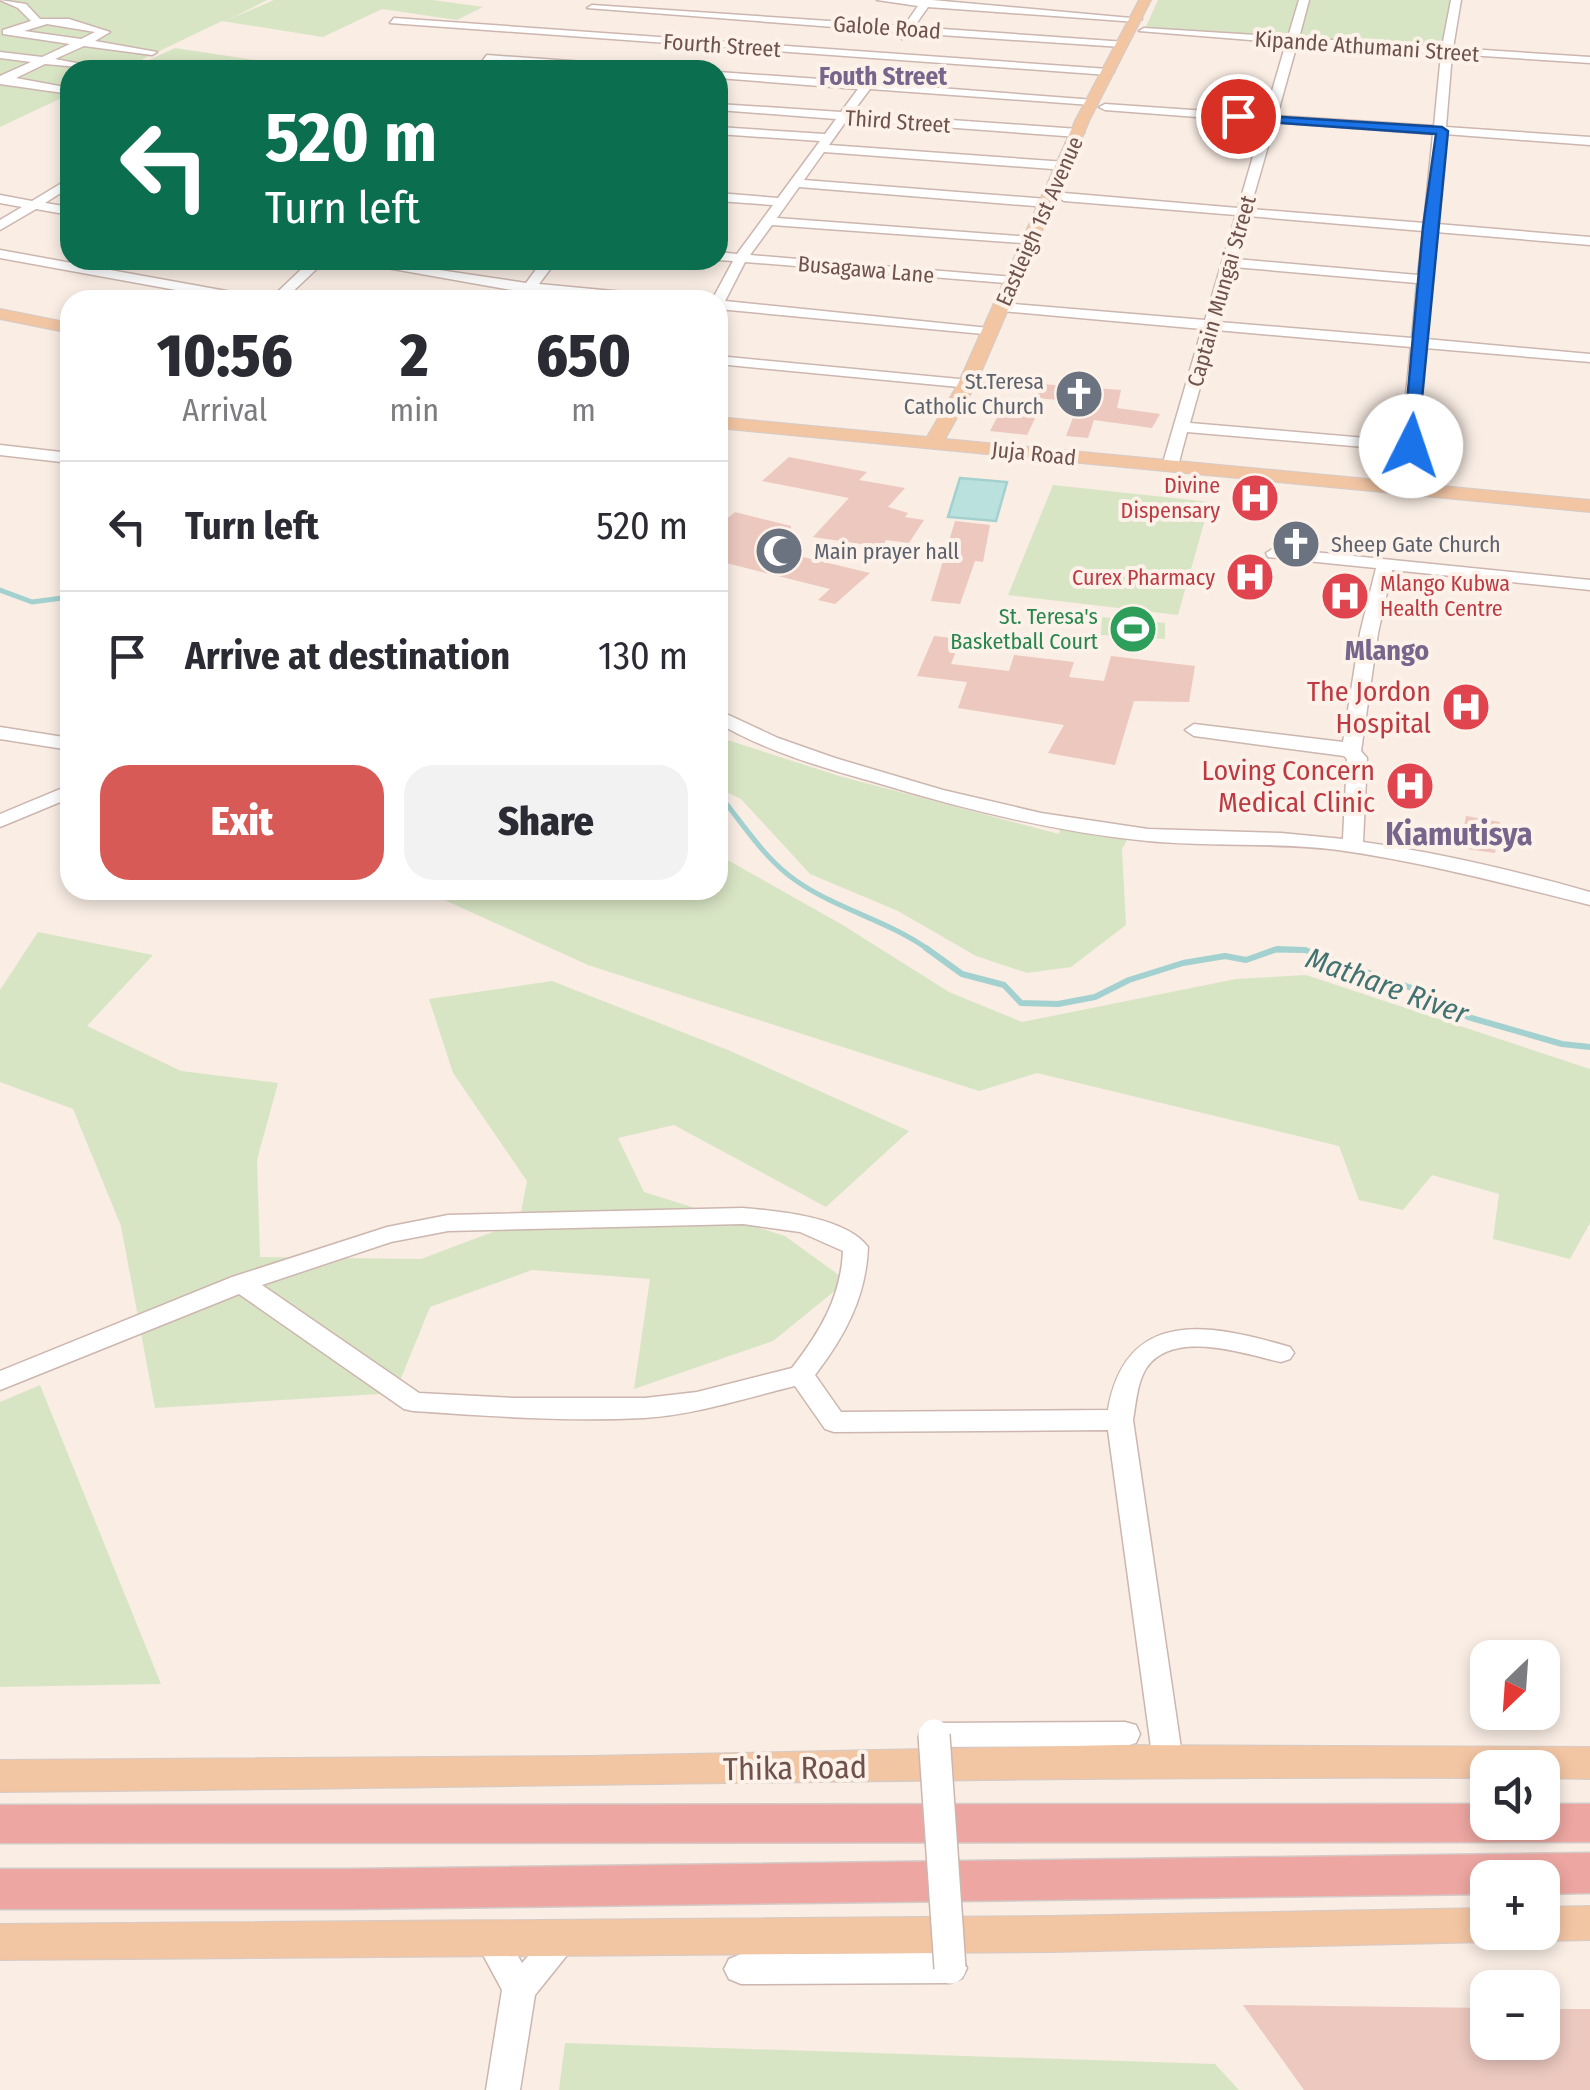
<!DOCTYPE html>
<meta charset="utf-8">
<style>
:root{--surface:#fff;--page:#f2f2f3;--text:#2b2b33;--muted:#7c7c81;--line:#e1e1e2;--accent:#d75a56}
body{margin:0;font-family:"Fira Sans Condensed",sans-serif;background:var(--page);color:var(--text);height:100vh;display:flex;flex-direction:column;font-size:38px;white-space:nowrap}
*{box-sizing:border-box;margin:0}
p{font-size:32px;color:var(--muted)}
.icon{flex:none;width:55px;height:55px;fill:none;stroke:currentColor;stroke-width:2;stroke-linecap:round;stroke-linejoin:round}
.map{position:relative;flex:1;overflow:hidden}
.panel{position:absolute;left:60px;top:290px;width:668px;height:610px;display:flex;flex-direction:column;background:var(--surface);border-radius:30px;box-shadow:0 5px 15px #0003}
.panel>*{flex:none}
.guide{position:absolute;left:60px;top:60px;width:668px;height:210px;border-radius:30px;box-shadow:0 5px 15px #0003;background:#0b6e4f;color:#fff;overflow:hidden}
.needle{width:65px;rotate:205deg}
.fabs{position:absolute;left:1470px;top:1640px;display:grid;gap:20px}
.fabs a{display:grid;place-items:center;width:90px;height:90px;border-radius:20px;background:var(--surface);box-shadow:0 5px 15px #0003;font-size:50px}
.pin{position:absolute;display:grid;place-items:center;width:85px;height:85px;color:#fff;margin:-42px;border:5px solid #fff;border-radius:50%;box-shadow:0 2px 10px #0007}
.me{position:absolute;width:110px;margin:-55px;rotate:4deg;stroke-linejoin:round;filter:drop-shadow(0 0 8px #0008)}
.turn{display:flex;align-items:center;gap:35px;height:210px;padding:0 40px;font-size:45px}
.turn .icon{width:130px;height:130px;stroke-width:2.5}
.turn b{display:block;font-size:70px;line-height:85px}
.eta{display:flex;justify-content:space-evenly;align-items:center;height:170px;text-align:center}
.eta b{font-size:60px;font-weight:800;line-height:70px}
.primary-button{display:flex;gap:20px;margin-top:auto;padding:20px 40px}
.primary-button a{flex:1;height:115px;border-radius:30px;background:var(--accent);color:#fff;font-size:40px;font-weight:800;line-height:115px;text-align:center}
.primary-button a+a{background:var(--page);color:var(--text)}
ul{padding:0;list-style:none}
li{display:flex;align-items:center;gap:30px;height:130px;padding:0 40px;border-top:2px solid var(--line)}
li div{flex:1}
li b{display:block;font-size:38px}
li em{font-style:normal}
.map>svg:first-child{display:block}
.green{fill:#d8e5c4}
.water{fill:#bbe1df;stroke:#a2d1d0;stroke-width:2.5}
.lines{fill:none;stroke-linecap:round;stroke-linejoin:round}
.stream-far1{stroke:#a2d1d0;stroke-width:5}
.stream{stroke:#a2d1d0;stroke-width:6}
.building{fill:#ecc8bf}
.minor-casing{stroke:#ccb6af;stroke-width:3}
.major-casing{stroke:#d4cbc9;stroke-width:2}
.highway-casing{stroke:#d4cbc9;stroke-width:3}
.minor{fill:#fff;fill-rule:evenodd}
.major{fill:#f2c5a3;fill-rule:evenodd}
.highway{fill:#eda6a1;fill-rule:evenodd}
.minor-bridge-casing{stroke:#ccb6af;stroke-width:34;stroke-linecap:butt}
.minor-bridge{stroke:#fff;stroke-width:31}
.route{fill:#1a73e8;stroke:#114b97;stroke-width:2.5}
.labels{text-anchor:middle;stroke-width:8;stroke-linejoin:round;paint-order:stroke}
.far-street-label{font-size:22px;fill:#6f524c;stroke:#fdf2ea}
.far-worship-label{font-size:22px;fill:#5b616d;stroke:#fdf2ea;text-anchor:start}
.far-health-label{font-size:22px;fill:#be3a42;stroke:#fdf2ea;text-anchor:end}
.far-leisure-label{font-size:22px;fill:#27864d;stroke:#fdf2ea;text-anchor:end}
.far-neighbourhood-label{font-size:25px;font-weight:bold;fill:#77658c;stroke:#fdf2ea}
.far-quarter-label{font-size:28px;font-weight:bold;fill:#77658c;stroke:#fdf2ea}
.health-label{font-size:28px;fill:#be3a42;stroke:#fdf2ea;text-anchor:end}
.water-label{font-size:30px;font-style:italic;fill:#427372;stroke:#fdf2ea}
.quarter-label{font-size:32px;font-weight:bold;fill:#77658c;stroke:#fdf2ea}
.near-street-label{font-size:32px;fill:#6f524c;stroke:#fdf2ea}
</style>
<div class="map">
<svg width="1590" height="2090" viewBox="0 0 1590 2090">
<rect width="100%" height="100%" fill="#f9ede4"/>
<path class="green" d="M0 0H267L230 19 274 0H433L483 7 457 20 382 9 323 37 222 21 120 70H70V94L0 127Z
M1158 0H1456L1447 52 1144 31Z
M175 48 320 70H128Z
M1053 485 1210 502 1178 615 1008 595Z
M1102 617 1165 623V639L1101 635Z
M718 737 839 776 1059 834 1060 829 1128 838 1122 849 1126 925 1071 967 1027 973 976 956 898 911 810 874 741 799 718 788Z
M718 850 724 858 841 924 949 992 1022 1022 1236 979 1306 975 1590 1069V1223L1570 1259 1493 1239 1499 1194 1432 1175 1403 1210 1359 1200 1339 1146 1037 1073 979 1091 588 965 422 890H718Z
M38 932 153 955 87 1026 181 1071 278 1083 257 1160 260 1257 421 1259 519 1222 527 1181 453 1073 429 999 552 981 728 1050 909 1131 826 1207 674 1125 618 1138 644 1192 785 1236 847 1281 773 1341 634 1389 650 1279 532 1270 430 1307 395 1393 155 1408 121 1226 73 1109 0 1082V990Z
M40 1385 161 1684 0 1687V1402Z
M565 2043 1215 2064 1239 2090H559Z"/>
<path class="water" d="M960 478 1007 482 996 521 948 517Z"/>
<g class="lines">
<path class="stream-far1" d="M0 590 32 602 70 597
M718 799 725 802C747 830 768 862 798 882 839 910 889 921 929 950
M1273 950H1306"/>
<path class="stream" d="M926 948 962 974 1004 985 1021 1003 1058 1004 1095 997 1129 980 1183 963 1225 956 1246 960 1277 949 1305 950 1431 995 1468 1017 1562 1044 1590 1047"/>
</g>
<path class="building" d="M1041 384 1121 390 1117 408 1160 414 1152 428 1094 420 1088 438 1066 436 1079 402 1036 398Z
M1003 406 1039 410 1027 435 990 431Z
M789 457 867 472 859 480 905 488 888 507 908 513 905 517 924 520 909 543 886 540 882 547 813 537 849 498 762 481Z
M735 512 791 526 786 553 870 573 835 604 818 600 830 589 718 561V526Z
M955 521 990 525 983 562 975 561 960 604 931 601Z
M934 636 961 639 951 664 1009 671 1014 655 1074 662 1069 677 1104 681 1111 656 1195 666 1189 702 1134 701 1115 765 1048 753 1064 725 958 708 967 682 917 676Z
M1466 816 1500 822 1495 853 1460 848Z
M1243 2005 1488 2008V2042H1542V2009H1590V2090H1304Z"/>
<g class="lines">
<g class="minor-casing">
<path id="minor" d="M0 0 26 4 40 19H69L110 32 95 41 157 52 152 55 84 46 55 59 113 70 45 64 16 78 70 88V94L0 84V76L31 62 0 58V52L42 57 70 44 3 34V30L31 21 18 8ZM47 24 95 32 81 39 24 31Z
M877 0H932L1142 19 1137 22 928 7 914 27 1126 42 1122 47 910 33 902 39 897 36 899 32 587 8 592 5 904 26 918 6Z
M1299 0H1309L1299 38 1442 47 1451 0H1461L1453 48 1590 57V63L1452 54 1446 127 1590 137V145L1445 134 1437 224 1590 237V245L1436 232 1426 339 1590 354V362L1425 348 1412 489 1404 494 1396 489 1400 450 1187 432 1178 466 1164 469 1162 466 1202 329 1002 311 995 307 1002 303 1205 320 1236 215 1064 201 1058 197 1064 193 1238 208 1263 122 1105 110 1099 107 1105 104 1265 115 1286 43 1139 31 1144 28 1288 37ZM1297 44 1441 54 1434 126 1277 116ZM1275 122 1433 134 1424 223 1250 209ZM1248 216 1423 231 1418 275 1236 259ZM1234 267 1417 283 1412 338 1219 322ZM1216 330 1411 347 1401 441 1190 423Z
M394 18 1108 69 1114 72 1108 75 390 23Z
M487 55 655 67 661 70H608L483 60Z
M441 62 447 65 442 70H430Z
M718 72 863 82 872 75 878 78 874 83 1095 100 1091 105 870 89 852 113 1078 129 1084 133 1078 137 847 120 829 145 1066 162 1072 166 1066 170 824 152 804 180 1047 199 1053 203 1047 207 799 187 777 218 1032 237 1039 241 1037 244 772 225 750 255 1014 277 1021 281 1019 284 745 262 725 301 989 328 994 329V335L718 309V300H712L733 261 718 260V252L737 254 773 205 718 201V193L778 198 820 141 718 134V127L825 134 836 119 718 110V104L841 112 858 89 718 78Z
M70 178V187L45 203 70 207V215L36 209 0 230V220L22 207 0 203V195L32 201Z
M0 250 254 296 261 300H231L0 258Z
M311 260H326L284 300H269Z
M342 260H372L526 283 543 260H557L539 284 666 296 673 300 529 293Z
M718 356 980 381 987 385 980 389 718 364Z
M0 445 70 453V463L0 455Z
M1274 548 1590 580V590L1392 570 1378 633 1361 751 1367 758 1363 842C1440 853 1516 871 1590 892V905C1506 884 1424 862 1338 850 1275 842 1211 847 1148 841 1055 832 963 809 874 782 820 767 766 751 718 723V710L778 738 835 758 943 790 1041 813 1148 829 1281 833 1343 839 1347 759 1344 756 1194 736 1185 730 1194 724 1343 742 1360 633 1376 568 1268 557 1266 553Z
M0 727 70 738V750L0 739Z
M70 785V798L0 827V814Z
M743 1208C778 1211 846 1217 868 1247 866 1297 845 1336 815 1375L841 1412 1108 1410C1126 1306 1211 1324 1290 1347L1294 1353 1290 1359 1281 1362C1244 1354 1175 1329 1147 1367 1137 1382 1136 1403 1133 1420L1183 1762 1179 1771 1168 1775 1157 1771 1153 1762 1108 1430 834 1432 825 1429 795 1386C745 1398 695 1415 644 1418 567 1422 489 1416 413 1411L404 1409 239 1294 0 1390V1371L232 1277 387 1227 448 1215ZM743 1224 800 1232 843 1251C841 1297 820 1332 792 1368L697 1392 645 1398H514L419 1393 262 1285 391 1242 448 1231Z
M1125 1722 1136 1725 1140 1734 1136 1743 1125 1746 934 1747 923 1744 919 1735 923 1726 934 1723Z
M564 1925 576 1929 580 1939 535 1995 520 2090H486L502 1990 475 1940 479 1930 491 1926 503 1930 522 1963 552 1929Z
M950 1953 962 1958 967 1968 962 1978 950 1983 741 1984 729 1979 724 1969 729 1959 741 1954Z"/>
</g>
<g class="major-casing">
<path id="major" d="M1139 0H1151L1090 119 976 384 945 439 1590 500V512L718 428V417L927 437 958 384 1076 119Z
M0 309 70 323V333L0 319Z
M1119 1745 1590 1747V1779L1542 1778V1768H1488V1778C992 1776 496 1788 0 1792V1760L590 1756Z
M1590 1906V1940L1542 1941 1526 1932H1542V1907Z
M1488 1908V1932H1504L1488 1942 1052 1952 0 1960V1924L1052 1916Z"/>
</g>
<g class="highway-casing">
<path id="highway" d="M1488 1804V1822H1542V1804H1590V1842L0 1843V1805Z
M1590 1853V1893L1542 1894V1878H1488V1894L349 1909H0V1869H349Z"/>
</g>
<use href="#minor" class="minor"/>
<use href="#major" class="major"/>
<use href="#highway" class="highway"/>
<g class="minor-bridge-casing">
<path id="minor-bridge" d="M934 1735 950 1968"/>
</g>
<use href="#minor-bridge" class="minor-bridge"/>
</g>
<path class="route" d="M1234 114 1442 127 1448 131 1417 450 1403 446 1423 227 1436 134 1238 120Z"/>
<defs>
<g id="church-disc" transform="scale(2.5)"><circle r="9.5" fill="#6b7280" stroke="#fdf2ea"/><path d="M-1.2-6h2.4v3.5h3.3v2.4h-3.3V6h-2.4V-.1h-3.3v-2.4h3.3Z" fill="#fff"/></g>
<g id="hospital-disc" transform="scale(2.5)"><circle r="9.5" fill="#e0444e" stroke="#fdf2ea"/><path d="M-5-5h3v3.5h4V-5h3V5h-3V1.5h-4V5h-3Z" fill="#fff"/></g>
<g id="mosque-disc" transform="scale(2.5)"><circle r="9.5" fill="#6b7280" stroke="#fdf2ea"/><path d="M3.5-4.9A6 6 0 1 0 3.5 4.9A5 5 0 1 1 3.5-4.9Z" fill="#fff"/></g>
<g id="stadium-disc" transform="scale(2.5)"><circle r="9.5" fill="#2e9e5b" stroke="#fdf2ea"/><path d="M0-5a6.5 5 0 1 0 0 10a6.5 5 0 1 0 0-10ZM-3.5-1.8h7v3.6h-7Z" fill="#fff"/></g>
</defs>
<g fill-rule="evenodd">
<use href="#church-disc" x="1079" y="394"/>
<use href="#hospital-disc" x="1255" y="498"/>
<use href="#church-disc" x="1296" y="544"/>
<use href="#mosque-disc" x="779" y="551"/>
<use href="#hospital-disc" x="1250" y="577"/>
<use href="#hospital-disc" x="1345" y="596"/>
<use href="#stadium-disc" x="1133" y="629"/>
<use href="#hospital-disc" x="1466" y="707"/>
<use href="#hospital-disc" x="1410" y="786"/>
</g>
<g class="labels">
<g class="far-street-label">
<text transform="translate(887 27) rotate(4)" y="8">Galole Road</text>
<text transform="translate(722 45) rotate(4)" y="8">Fourth Street</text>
<text transform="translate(1367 46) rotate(4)" y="8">Kipande Athumani Street</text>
<text transform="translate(898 121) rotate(4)" y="8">Third Street</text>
<text transform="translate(1039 221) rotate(-66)" y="8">Eastleigh 1st Avenue</text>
<text transform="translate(866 269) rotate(5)" y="8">Busagawa Lane</text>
<text transform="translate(1221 291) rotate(-74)" y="8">Captain Mungai Street</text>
<text transform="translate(1034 453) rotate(6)" y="8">Juja Road</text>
</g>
<g class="far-worship-label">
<text x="1044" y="389" text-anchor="end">St.Teresa<tspan x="1044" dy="25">Catholic Church</tspan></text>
<text x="1331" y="552">Sheep Gate Church</text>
<text x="814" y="559">Main prayer hall</text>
</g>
<g class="far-health-label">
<text x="1220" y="493">Divine<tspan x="1220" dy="25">Dispensary</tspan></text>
<text x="1215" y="585">Curex Pharmacy</text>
<text x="1380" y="591" text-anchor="start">Mlango Kubwa<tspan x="1380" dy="25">Health Centre</tspan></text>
</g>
<g class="far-leisure-label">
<text x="1098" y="624">St. Teresa's<tspan x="1098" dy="25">Basketball Court</tspan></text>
</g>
<g class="far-neighbourhood-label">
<text x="883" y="85">Fouth Street</text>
</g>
<g class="far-quarter-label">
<text x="1387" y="660">Mlango</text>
</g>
<g class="health-label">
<text x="1431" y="701">The Jordon<tspan x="1431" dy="32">Hospital</tspan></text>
<text x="1375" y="780">Loving Concern<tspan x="1375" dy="32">Medical Clinic</tspan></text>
</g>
<g class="water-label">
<text transform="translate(1387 986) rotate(20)" y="10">Mathare River</text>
</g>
<g class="quarter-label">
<text x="1459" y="845">Kiamutisya</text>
</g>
<g class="near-street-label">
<text transform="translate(795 1768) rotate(-1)" y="11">Thika Road</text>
</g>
</g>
</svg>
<div class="fabs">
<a><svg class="needle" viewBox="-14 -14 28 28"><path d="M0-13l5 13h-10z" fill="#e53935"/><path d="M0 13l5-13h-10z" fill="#7c7c81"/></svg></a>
<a><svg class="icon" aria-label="sound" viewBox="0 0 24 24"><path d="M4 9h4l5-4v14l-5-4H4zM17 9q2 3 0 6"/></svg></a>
<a>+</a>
<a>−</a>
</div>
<div class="pin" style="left:1238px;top:116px;background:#d93025"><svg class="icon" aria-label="arrive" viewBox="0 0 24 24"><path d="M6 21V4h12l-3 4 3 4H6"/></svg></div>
<svg class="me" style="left:1411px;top:446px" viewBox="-20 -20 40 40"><circle r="19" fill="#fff"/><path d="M0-13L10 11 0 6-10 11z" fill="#1a73e8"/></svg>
<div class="guide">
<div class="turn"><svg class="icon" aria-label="left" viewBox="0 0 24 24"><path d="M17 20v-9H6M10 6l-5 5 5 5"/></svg><div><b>520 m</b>Turn left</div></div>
</div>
<section class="panel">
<div class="eta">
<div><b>10:56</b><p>Arrival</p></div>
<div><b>2</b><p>min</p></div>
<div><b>650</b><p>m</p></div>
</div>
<ul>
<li><svg class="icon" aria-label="left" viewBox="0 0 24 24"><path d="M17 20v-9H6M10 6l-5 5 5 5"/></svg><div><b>Turn left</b></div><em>520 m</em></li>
<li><svg class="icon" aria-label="arrive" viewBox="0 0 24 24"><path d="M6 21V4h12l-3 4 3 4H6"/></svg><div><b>Arrive at destination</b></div><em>130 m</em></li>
</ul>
<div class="primary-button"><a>Exit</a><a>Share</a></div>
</section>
</div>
